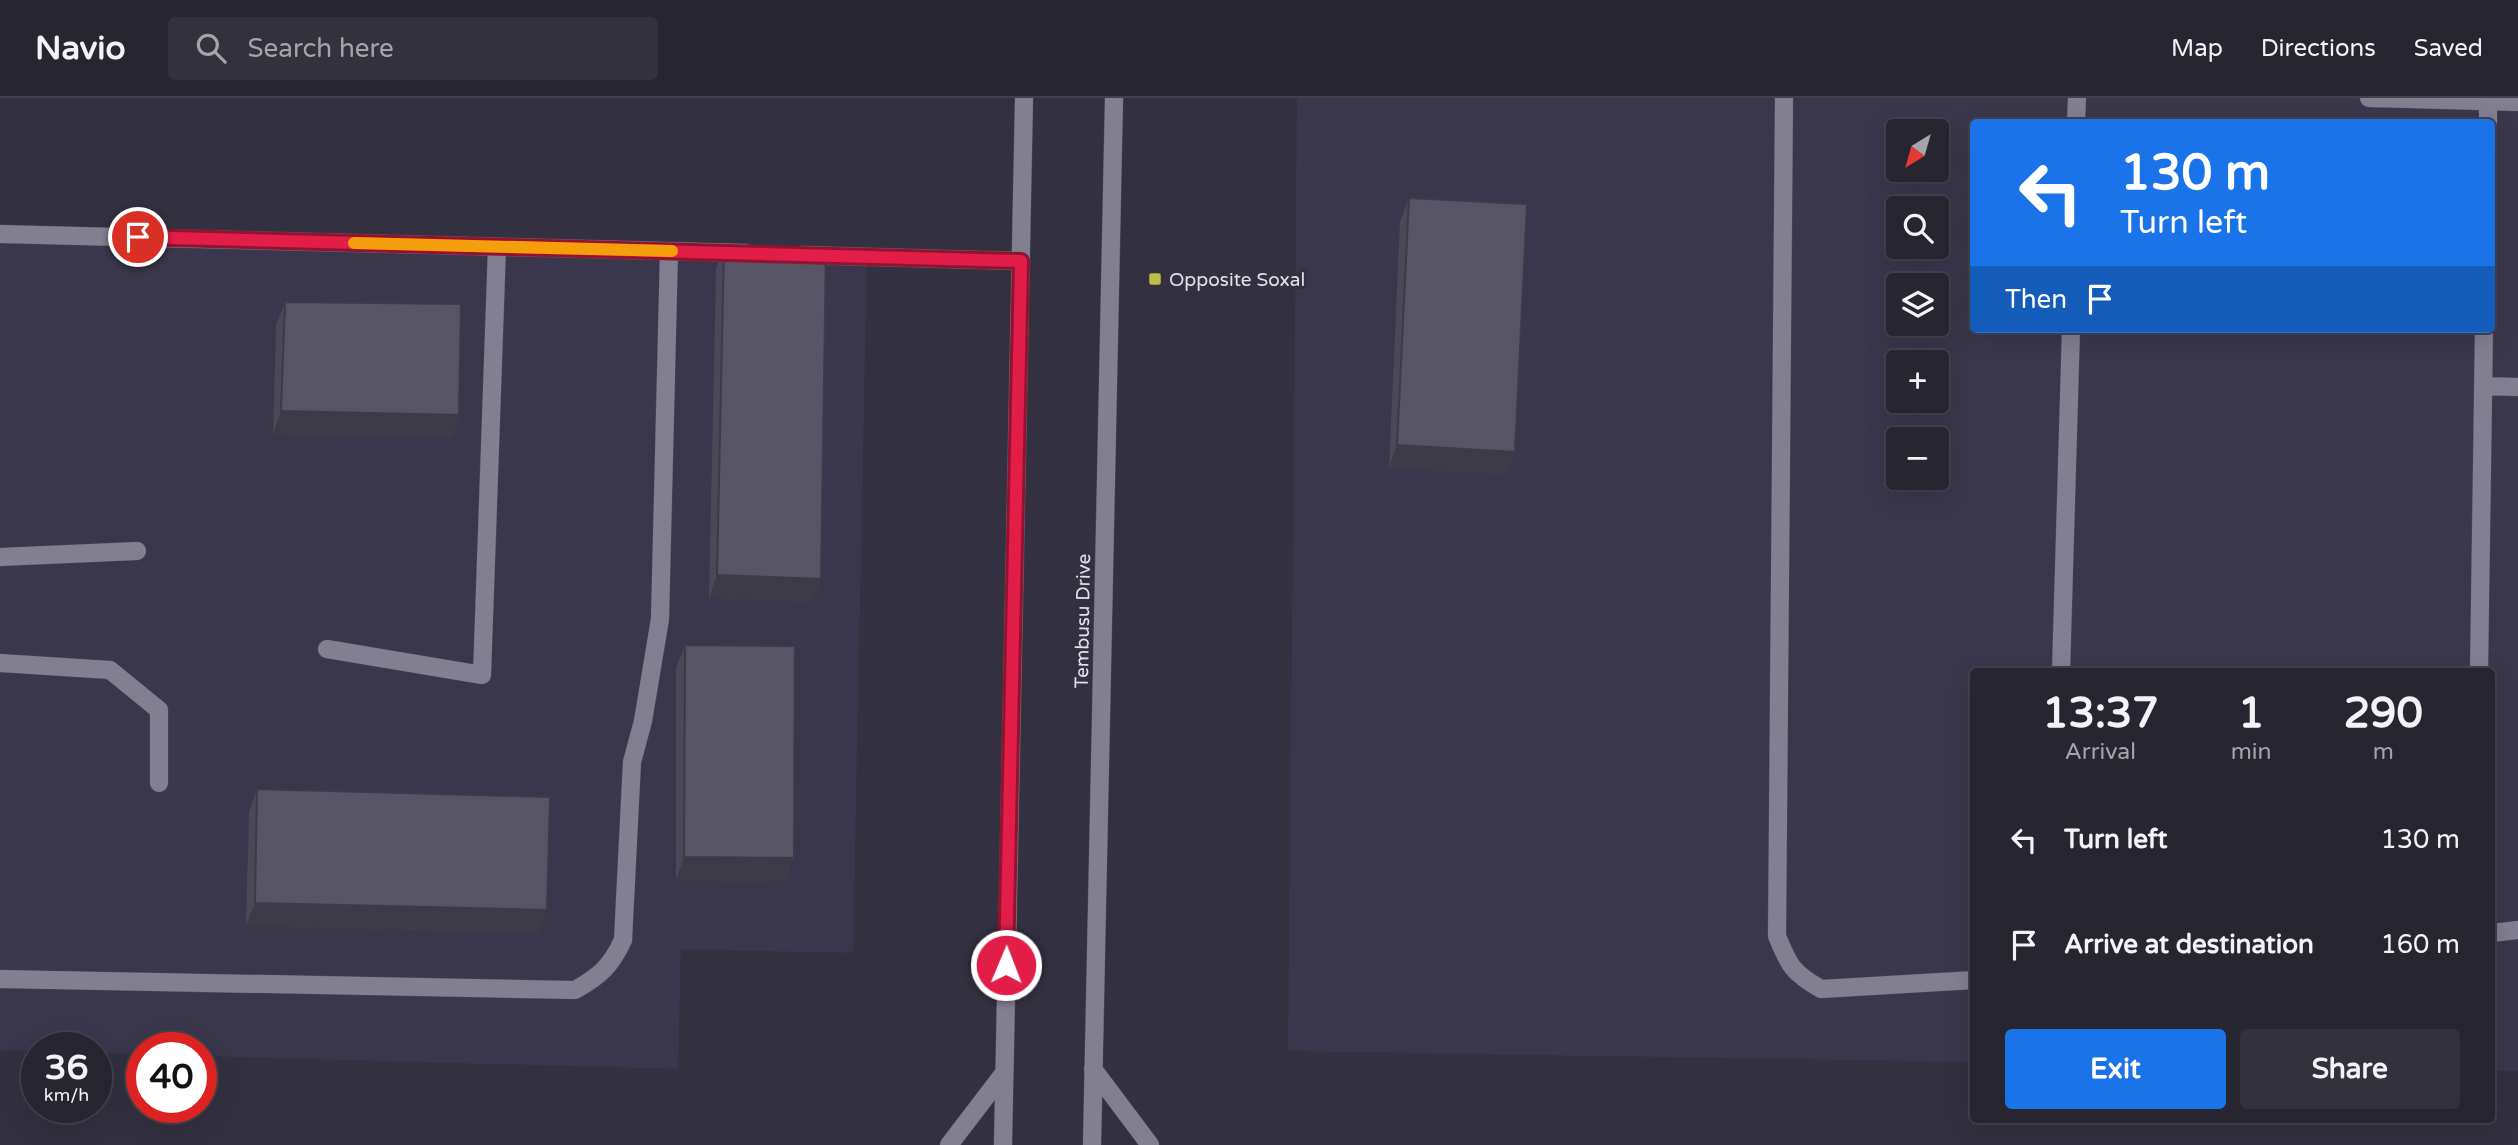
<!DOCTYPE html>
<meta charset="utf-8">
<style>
:root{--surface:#262530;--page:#32313c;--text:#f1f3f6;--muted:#a4a5ab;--line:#42424c;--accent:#1a73e8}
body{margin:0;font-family:"Varela Round",sans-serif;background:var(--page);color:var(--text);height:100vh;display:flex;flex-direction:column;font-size:26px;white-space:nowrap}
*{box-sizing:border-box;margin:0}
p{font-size:23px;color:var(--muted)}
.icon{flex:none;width:38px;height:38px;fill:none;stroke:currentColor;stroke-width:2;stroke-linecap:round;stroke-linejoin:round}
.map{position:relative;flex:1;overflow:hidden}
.details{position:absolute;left:1970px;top:570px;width:525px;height:455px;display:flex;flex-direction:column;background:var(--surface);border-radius:7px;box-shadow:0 7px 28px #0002,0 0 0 2px var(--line)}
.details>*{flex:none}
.top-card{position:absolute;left:1970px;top:21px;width:525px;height:214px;border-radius:7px;box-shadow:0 7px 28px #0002,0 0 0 2px var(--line);background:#1a73e8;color:#fff;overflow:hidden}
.needle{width:46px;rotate:217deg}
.controls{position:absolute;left:1886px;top:21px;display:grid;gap:14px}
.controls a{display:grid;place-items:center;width:63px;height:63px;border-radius:7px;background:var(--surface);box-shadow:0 7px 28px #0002,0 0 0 2px var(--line);font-size:35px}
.speed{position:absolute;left:21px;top:934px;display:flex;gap:14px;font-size:35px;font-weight:700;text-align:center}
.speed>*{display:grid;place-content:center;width:91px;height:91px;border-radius:50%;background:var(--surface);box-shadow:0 7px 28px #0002,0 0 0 2px var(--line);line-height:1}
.speed small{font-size:18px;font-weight:400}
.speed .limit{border:10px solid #d22;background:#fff;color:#111}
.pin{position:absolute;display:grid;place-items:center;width:60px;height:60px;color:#fff;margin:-30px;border:4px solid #fff;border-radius:50%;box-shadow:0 2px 7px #0007}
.me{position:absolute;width:77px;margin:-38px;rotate:1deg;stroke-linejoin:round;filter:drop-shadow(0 0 5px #0008)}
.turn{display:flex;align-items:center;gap:24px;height:147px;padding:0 35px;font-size:32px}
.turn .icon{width:91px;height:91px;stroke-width:2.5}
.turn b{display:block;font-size:49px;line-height:60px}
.then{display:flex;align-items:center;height:66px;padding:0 35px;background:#0003;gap:14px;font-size:26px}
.eta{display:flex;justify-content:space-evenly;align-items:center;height:119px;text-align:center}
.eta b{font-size:42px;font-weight:700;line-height:49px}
.primary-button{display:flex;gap:14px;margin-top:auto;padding:14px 35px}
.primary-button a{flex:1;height:80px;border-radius:7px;background:var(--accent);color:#fff;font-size:28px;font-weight:700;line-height:80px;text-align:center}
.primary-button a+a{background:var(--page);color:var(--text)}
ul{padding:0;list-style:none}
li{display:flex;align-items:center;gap:21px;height:105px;padding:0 35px}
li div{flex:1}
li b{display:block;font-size:26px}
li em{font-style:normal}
header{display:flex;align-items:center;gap:42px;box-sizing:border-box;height:98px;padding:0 35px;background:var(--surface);border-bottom:2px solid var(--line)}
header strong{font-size:33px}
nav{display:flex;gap:38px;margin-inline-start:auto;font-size:24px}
.search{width:490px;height:63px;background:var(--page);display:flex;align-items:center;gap:18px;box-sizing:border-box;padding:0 24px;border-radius:7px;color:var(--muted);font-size:26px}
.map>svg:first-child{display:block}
.built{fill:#3a364c;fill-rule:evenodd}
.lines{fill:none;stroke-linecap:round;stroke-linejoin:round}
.service-casing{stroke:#4f4d5a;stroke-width:19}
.tertiary-casing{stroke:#4f4d5a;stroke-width:19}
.service{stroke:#827f91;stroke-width:18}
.tertiary{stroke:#827f91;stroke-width:18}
.wall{fill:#4b4857}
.shaded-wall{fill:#3d3b47}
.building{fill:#575465;stroke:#3d3b47;stroke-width:2}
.route-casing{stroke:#92132f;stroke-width:18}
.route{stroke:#e11d48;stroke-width:12}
.slow{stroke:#f59e0b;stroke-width:12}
.poi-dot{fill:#bcbf43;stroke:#333140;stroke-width:2.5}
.labels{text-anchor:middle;stroke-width:7;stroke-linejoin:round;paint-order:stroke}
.poi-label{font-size:19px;fill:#e2e1eb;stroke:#333140;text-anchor:start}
.street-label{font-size:19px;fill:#e2e1eb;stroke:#333140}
</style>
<header>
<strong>Navio</strong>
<div class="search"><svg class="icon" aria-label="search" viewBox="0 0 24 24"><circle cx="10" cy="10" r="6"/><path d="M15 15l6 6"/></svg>Search here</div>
<nav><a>Map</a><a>Directions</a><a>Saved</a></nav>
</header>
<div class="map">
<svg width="2518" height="1047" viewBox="0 0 2518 1047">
<rect width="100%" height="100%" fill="#333140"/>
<path class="built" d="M1297 0H2518V973H2492V574H1974V964L1288 953ZM1974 24H2492V231H1974ZM1899 33H1937V72H1899ZM1899 110H1937V149H1899ZM1899 187H1937V226H1899ZM1899 264H1937V303H1899ZM1899 341H1937V380H1899Z
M0 135 867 159 853 855 681 851 678 971 201 958V950H142V956L96 955V950H37V953L0 952Z"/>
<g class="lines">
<g class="service-casing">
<path id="service" d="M1784 0 1777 838C1789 868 1793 875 1821 891L1974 882
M2369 0 2518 4
M2076 24 2077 0
M2488 24V0
M0 136 745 155
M801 157 1021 163
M2483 288 2518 289
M0 459 137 453
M327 551 482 577 497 149
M0 565 110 572 159 612V685
M2061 574 2071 231
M2479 574 2484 231
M2492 835 2518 832
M0 881 575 892C600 878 611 868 623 842L632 664 643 623 660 521 669 153"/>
</g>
<g class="tertiary-casing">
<path id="tertiary" d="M1093 971 1150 1047
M949 1047 1004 975
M1003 1047 1024 0
M1092 1047 1114 0"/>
</g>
<use href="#service" class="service"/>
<use href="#tertiary" class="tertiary"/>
</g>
<path class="wall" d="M1409 100 1515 354 1507 376 1389 370 1400 123Z
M724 148 821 481 812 503 709 500 716 171Z
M285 204 459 317 451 339 273 336 276 227Z
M685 547 786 783 676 782V570Z
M257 691 539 835 246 827 249 714Z"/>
<path class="shaded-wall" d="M281 313 459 317 451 339 273 336Z
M1397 347 1515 354 1507 376 1389 370Z
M717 477 821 481 812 503 709 500Z
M684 759 794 760 786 783 676 782Z
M255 805 547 812 539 835 246 827Z"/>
<path class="building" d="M1409 100 1527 106 1515 354 1397 347Z
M724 148 826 151 821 481 717 477Z
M285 204 461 206 459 317 281 313Z
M685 547 795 548 794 760 684 759Z
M257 691 550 699 547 812 255 805Z"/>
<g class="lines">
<g class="route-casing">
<path id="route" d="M138 139 1021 163 1006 867"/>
</g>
<use href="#route" class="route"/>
<path class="slow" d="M354 145 672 153"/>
</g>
<rect class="poi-dot" x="1148" y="174" width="14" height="14" rx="3.5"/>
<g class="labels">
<g class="poi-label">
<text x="1169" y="188">Opposite Soxal</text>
</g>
<g class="street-label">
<text transform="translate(1082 523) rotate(-89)" y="7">Tembusu Drive</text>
</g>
</g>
</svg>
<div class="controls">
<a><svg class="needle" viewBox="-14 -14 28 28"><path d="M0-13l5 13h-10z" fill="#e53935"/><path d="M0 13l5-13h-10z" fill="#a4a5ab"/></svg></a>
<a><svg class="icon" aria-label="search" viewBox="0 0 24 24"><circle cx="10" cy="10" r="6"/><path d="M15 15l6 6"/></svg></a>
<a><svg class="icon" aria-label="layers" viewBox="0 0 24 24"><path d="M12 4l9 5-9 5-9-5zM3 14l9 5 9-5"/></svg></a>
<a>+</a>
<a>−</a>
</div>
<div class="speed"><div>36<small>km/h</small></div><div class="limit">40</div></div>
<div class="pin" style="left:138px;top:139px;background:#d93025"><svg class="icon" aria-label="arrive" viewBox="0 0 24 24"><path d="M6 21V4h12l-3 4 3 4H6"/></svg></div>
<svg class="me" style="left:1006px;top:867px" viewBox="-20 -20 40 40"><circle r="17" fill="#e11d48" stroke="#fff" stroke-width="3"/><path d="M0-11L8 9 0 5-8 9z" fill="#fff"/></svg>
<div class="top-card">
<div class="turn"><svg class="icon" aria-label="left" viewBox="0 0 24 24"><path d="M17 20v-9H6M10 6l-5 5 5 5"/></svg><div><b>130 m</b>Turn left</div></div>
<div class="then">Then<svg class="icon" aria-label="arrive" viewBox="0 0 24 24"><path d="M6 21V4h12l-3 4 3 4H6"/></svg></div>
</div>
<section class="details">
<div class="eta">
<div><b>13:37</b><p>Arrival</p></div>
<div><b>1</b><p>min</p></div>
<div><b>290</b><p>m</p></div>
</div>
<ul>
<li><svg class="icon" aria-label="left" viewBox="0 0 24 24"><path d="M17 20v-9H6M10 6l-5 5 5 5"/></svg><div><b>Turn left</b></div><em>130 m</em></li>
<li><svg class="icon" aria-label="arrive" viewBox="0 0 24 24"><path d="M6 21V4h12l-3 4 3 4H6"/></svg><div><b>Arrive at destination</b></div><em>160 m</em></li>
</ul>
<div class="primary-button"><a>Exit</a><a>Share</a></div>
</section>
</div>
